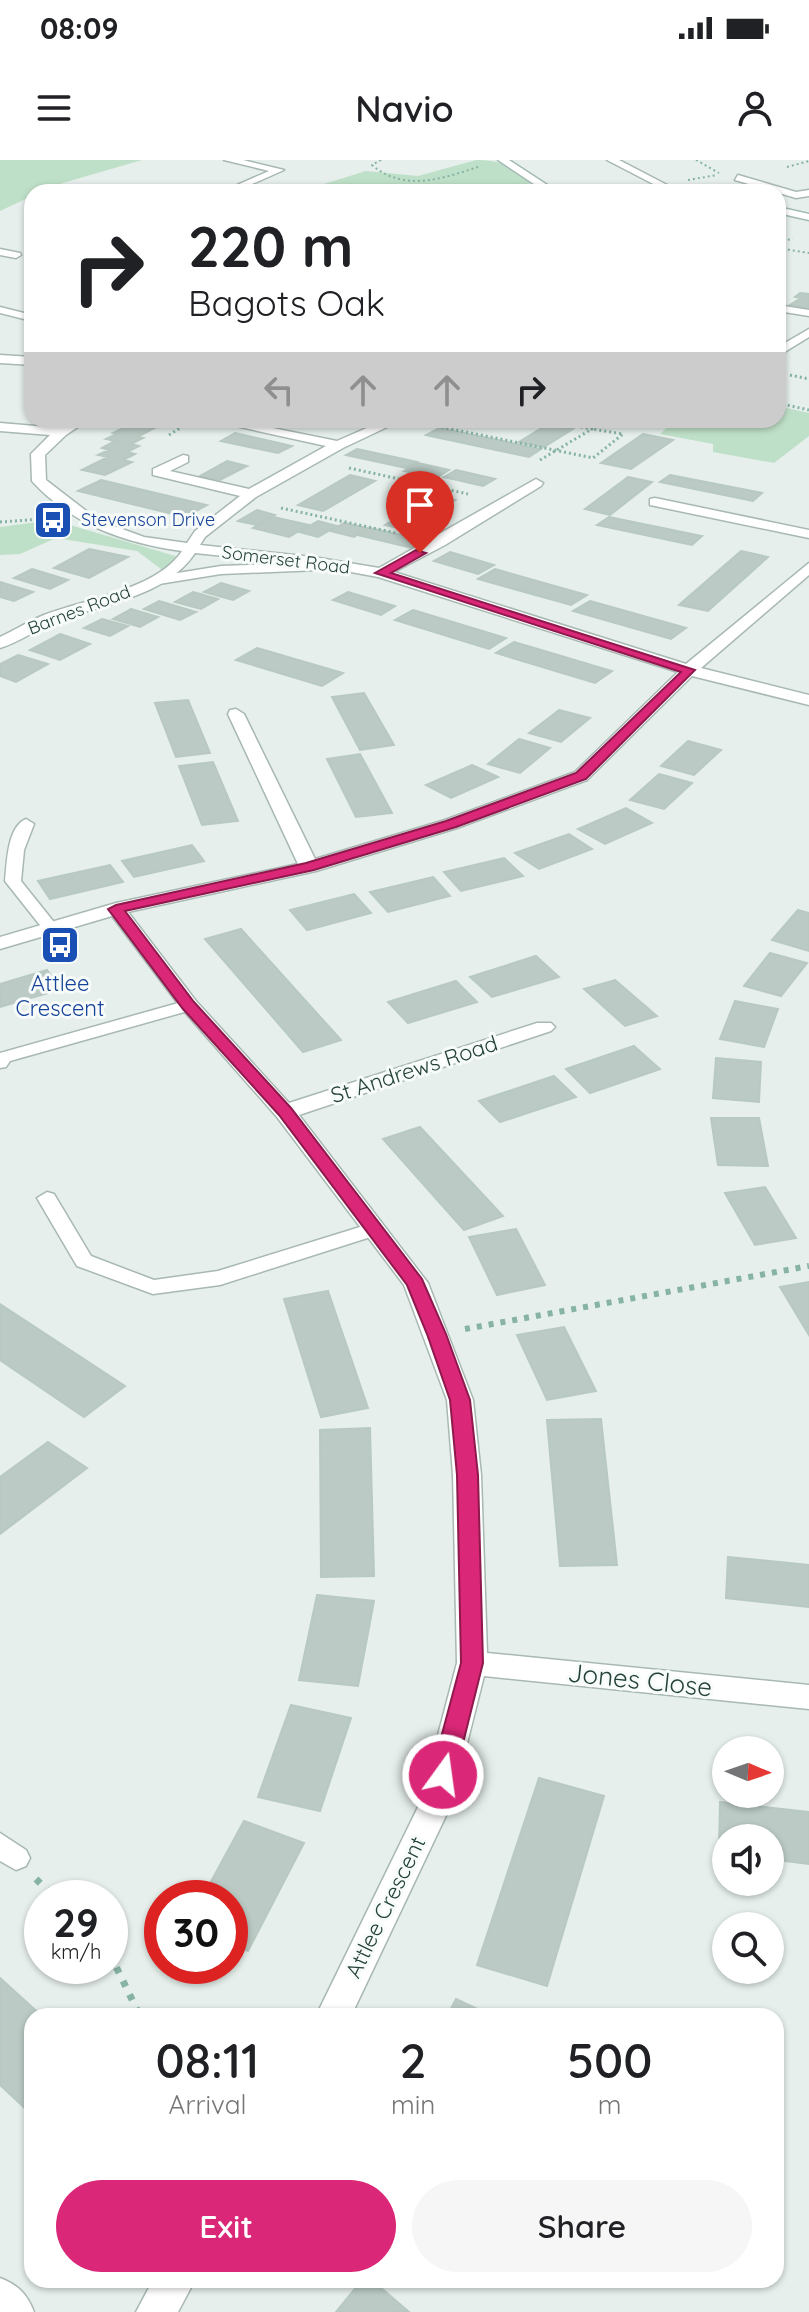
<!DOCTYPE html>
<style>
:root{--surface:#fff;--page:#f6f6f6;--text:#202124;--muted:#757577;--accent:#db2777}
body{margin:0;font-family:Quicksand,sans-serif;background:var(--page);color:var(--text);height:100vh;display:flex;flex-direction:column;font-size:30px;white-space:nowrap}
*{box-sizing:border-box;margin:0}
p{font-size:26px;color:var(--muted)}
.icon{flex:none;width:44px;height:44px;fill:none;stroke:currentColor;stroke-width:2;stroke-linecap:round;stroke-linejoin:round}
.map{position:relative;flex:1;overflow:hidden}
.panel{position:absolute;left:24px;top:1848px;width:760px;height:280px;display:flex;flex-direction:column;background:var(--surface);border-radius:24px;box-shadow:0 2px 6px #0004}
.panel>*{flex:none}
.banner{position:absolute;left:24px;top:24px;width:762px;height:244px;border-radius:24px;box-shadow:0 2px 6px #0004;background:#fff;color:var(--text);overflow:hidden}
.needle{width:52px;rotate:92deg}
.tools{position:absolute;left:712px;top:1576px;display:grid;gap:16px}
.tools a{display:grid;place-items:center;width:72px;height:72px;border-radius:50%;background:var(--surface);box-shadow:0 2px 6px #0004;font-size:40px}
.speed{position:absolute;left:24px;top:1720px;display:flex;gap:16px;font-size:40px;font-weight:700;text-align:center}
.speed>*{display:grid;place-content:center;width:104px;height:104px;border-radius:50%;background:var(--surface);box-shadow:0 2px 6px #0004;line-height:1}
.speed small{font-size:20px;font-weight:400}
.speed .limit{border:12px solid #d22;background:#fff;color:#111}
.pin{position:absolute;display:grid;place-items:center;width:68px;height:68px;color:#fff;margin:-82px -34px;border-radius:50% 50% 50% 0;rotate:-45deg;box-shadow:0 0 8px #0007}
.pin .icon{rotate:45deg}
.me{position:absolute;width:88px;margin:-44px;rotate:14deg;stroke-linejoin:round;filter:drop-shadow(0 0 6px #0008)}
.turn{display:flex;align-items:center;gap:28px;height:168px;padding:0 32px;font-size:36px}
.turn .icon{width:104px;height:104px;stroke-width:2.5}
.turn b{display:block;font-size:56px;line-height:68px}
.lanes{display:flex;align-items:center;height:76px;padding:0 32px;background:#0003;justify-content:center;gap:40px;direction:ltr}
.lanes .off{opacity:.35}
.eta{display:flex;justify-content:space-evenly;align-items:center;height:136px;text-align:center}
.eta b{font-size:48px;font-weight:600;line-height:56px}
.button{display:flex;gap:16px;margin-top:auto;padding:16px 32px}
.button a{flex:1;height:92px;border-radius:48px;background:var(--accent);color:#fff;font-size:32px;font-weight:600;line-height:92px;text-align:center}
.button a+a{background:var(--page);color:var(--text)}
.status{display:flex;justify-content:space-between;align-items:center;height:56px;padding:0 40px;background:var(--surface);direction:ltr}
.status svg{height:22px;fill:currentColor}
header{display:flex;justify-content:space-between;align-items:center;height:104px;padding:0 32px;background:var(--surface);font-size:36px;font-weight:600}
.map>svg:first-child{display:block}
.green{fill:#bfe0c8}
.building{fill:#bbcac4;stroke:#b8c9c2;stroke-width:2}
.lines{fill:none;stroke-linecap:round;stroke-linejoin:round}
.lane-casing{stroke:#a8b8b2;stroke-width:3}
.street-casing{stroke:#a8b8b2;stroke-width:3}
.secondary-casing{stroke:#a4bbb3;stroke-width:3}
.path-far3{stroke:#86b3a5;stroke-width:2;stroke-dasharray:2 3;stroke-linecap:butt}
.path-far2{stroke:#86b3a5;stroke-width:3;stroke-dasharray:2 3;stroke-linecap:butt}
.path-far1{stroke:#86b3a5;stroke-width:6;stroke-dasharray:5 7;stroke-linecap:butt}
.path{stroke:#86b3a5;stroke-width:7;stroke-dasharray:6 9;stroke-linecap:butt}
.lane{fill:#fff;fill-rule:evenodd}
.street{fill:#fff;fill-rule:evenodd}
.secondary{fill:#fff;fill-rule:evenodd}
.route{fill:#db2777;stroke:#8e194d;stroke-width:2}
.labels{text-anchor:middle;stroke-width:6;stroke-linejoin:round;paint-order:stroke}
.far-transit-label{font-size:18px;fill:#164399;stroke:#f7fbf9;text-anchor:start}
.far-street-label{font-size:18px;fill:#24423a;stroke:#f7fbf9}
.transit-label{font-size:22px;fill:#164399;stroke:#f7fbf9}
.street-label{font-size:22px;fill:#24423a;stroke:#f7fbf9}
.near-street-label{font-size:26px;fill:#24423a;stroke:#f7fbf9}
</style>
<div class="status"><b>08:09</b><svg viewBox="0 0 49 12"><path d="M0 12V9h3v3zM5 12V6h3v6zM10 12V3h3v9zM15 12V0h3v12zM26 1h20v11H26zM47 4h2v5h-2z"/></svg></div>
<header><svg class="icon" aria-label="menu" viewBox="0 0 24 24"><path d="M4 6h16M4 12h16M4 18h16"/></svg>Navio<svg class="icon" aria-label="person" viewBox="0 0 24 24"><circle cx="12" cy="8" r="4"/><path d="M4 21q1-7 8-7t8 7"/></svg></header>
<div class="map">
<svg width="809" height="2152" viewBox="0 0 809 2152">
<rect width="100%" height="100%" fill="#e6efeb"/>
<path class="green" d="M0 0H142L32 32V36L0 51Z
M476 0C505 0 519 10 537 32H298L366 11 418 16Z
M778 246 809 253V276L774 303 713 292V284L660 274 675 260H778Z
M53 360 182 398 165 412 137 391 56 378 20 394 0 395V367Z"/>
<path class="building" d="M800 133 809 134V148L790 145 801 138 795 137Z
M139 260H170L137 277 143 278 131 284 139 286 127 292 135 294 123 300 132 302 105 315 82 310 108 297 98 295 109 290 102 288 115 281 106 279 117 274 113 273Z
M548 264 573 269 544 287 519 282Z
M439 268 541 289 529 297 426 275Z
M235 273 292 286 278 293 221 281Z
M643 274 673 280 631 309 601 303Z
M357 289 417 302 406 308 346 295Z
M227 301 247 306 220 320 200 316Z
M418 303 449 310 436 318 404 311Z
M456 310 495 319 483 326 444 317Z
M350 315 375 321 323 351 298 345Z
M670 315 762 333 753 341 660 322Z
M628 317 652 322 610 355 585 349Z
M101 320 207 345 185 357 78 331Z
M432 336 455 340 408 370 385 365Z
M257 350 275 355 257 365 238 361Z
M273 357 309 365 289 377 253 368Z
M609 357 702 376 692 385 597 365Z
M318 361 337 366 318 377 299 372Z
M344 363 367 368 354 377 330 371Z
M370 368 424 380 412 388 358 375Z
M89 389 128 397 89 418 54 408Z
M741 391 768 397 708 451 679 445Z
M450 392 494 405 478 414 434 401Z
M32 409 68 420 50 429 14 418Z
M495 409 587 435 571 445 478 419Z
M0 422 33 432 14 441 0 437Z
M221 423 249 431 233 440 204 432Z
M193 432 218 439 201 449 175 442Z
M348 432 395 446 381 455 333 440Z
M159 441 196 452 180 460 144 449Z
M590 441 686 468 671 479 573 451Z
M131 449 158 457 140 467 113 459Z
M413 450 506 478 489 489 395 460Z
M102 459 128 466 110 476 84 468Z
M60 474 90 484 60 500 30 490Z
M514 482 612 511 595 523 496 493Z
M257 488 343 513 322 526 236 500Z
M18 495 48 504 16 522 0 516V504Z
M364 533 394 585 360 590 332 537Z
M188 540 210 593 176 597 155 543Z
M559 550 590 558 561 582 529 573Z
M519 579 550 588 520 613 488 604Z
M688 581 721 590 694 615 661 606Z
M360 594 392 653 356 657 327 599Z
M213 602 238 661 202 665 179 606Z
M472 605 498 617 451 638 426 625Z
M659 614 692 623 664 649 630 640Z
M626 648 652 663 605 684 578 669Z
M569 674 592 689 539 709 515 693Z
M192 685 204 701 134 717 122 701Z
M504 698 523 716 461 731 444 712Z
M110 705 123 722 50 739 38 721Z
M433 717 450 736 388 752 370 732Z
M354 734 371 753 307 770 290 750Z
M798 750 809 753V791L772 780Z
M241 769 341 880 303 892 205 779Z
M770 793 807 803 781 836 744 826Z
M536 796 559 817 492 837 470 817Z
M47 810 62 829 0 847V824Z
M615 820 657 856 625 866 584 829Z
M456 821 477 842 408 863 388 842Z
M735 841 778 849 764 887 720 879Z
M634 886 660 909 590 933 566 909Z
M716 898 761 902 759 942 713 938Z
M554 916 576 937 500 962 479 941Z
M711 958H759L768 1006 718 1005Z
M420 967 503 1056 464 1070 383 979Z
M765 1027 796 1078 755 1085 725 1033Z
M516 1069 545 1125 497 1135 469 1077Z
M809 1122V1175L780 1127Z
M328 1131 368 1248 321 1257 284 1139Z
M0 1144 125 1226 84 1257 0 1200Z
M564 1167 596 1231 547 1240 517 1175Z
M601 1259 617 1405 560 1406 547 1260Z
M370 1268 374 1416 321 1417 320 1270Z
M48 1282 87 1308 0 1374V1317Z
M728 1397 809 1405V1447L726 1438Z
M317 1435 374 1441 358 1526 299 1520Z
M291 1545 351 1558 320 1651 258 1637Z
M539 1618 604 1636 547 1826 477 1805Z
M720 1642 809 1652V1704L770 1699V1678H726V1694L719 1693Z
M244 1661 304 1683 248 1791 230 1784V1738H202Z
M0 1818 42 1856H32V1955L0 1925Z
M456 1839 492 1856H447Z
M362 2120H372L409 2152H336Z"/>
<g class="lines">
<g class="lane-casing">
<path id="lane" d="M339 402 345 406 343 409 221 414 159 424 153 420 159 416 221 406Z
M26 659 34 664 24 690 21 721 57 766 49 771 43 769 5 721C7 703 7 667 26 659Z
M189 840 198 845 195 849 10 901 6 907 0 908V893Z
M47 1032 54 1034 91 1096 154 1120 218 1111 373 1063 383 1069 380 1074 220 1125 153 1134 77 1106 37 1038Z
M0 1673 26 1690 30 1698 26 1706 16 1710 0 1701Z"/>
</g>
<g class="street-casing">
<path id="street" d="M224 0H243L284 10 234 32H221L269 11Z
M607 0H619L669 26 661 28Z
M738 15 796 32 809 30V36L796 38 735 20Z
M109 29H191L196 32H104Z
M0 89 20 93 21 95 16 98 0 95Z
M778 145 809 150V156L778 151Z
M0 147 32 155V161L0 153Z
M809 169V177L778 196V187Z
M0 195 32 197V205L0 203Z
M73 260H88L66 275 45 295 46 320 98 360 144 377 187 383 195 371 240 336 153 315V309L183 295 188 296V302L170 311 249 329 326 286 208 260H233L337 281 385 260H402L343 288 256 337 205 377 200 385 313 397 379 408 536 319 543 323 541 326 445 385 394 412 686 504 809 403V415L701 508 809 535V545L692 516 587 620 457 668 316 711 128 752 196 841 289 943 537 863H551L555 867 551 871 299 955 428 1123 473 1240 481 1315 487 1493 809 1525V1549L484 1516 452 1643 351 1856H316L420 1643 457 1503 453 1315 447 1240 404 1125 277 957 182 849 112 756 0 789V777L116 743 298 704 228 554 230 550 236 549 244 554 315 699 445 660 575 612 678 512 378 417 313 405 195 393C167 436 103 444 57 461 38 468 20 482 0 488V477C15 470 29 461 44 455 86 439 157 429 182 391 125 383 72 365 32 321L31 294 50 275 0 271V263L59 268Z
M655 338 809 370V378L650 345V339Z
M0 2118C18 2125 27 2134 34 2152H0Z
M153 2120H195L178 2152H136Z"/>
</g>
<g class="secondary-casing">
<path id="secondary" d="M498 0H509L558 32H546Z
M778 47 809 54V60L778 53Z"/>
</g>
<path class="path-far3" d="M381 0 372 5C405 33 444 18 481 6
M696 0 719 13
M787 7 809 1
M688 20 717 15
M57 25H85
M778 81 793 79
M778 88 809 93"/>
<path class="path-far2" d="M790 215 809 219
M778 243 809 250
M422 263 593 298 623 274 592 269
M169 275 191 261
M540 300 592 269 543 260
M349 308 468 334
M281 348 396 373
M0 362 41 359"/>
<path class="path-far1" d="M465 1169 809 1106"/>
<path class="path" d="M36 1719 55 1738
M110 1794 140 1856"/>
<use href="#lane" class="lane"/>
<use href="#street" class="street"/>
<use href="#secondary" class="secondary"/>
</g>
<path class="route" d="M416 390 426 393 391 413 695 510 586 619 456 667 314 710 125 751 194 842 291 948 422 1119 446 1174 470 1240 478 1315 483 1503 455 1615 451 1622 443 1625 435 1622 431 1615 461 1503 457 1315 450 1240 427 1174 407 1125 279 955 183 849 108 749 116 745 306 703 446 661 576 613 681 512 375 413Z"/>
<defs>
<g id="bus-square" transform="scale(2)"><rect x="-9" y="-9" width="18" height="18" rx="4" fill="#1a4fb4" stroke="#f7fbf9"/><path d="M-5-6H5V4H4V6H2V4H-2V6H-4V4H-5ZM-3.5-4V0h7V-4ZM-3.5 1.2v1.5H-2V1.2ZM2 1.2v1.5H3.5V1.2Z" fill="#fff"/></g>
</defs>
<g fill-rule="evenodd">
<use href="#bus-square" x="53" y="360"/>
<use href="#bus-square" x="60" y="785"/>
</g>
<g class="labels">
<g class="far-transit-label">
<text x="81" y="366">Stevenson Drive</text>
</g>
<g class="far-street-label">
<text transform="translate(286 400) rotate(7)" y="6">Somerset Road</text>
<text transform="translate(79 450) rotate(-21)" y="6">Barnes Road</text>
</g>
<g class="transit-label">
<text x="60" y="831">Attlee<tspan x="60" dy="25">Crescent</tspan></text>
</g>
<g class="street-label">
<text transform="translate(414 909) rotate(-18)" y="8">St Andrews Road</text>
<text transform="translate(385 1747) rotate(-64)" y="8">Attlee Crescent</text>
</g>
<g class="near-street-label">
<text transform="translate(640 1520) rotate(6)" y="9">Jones Close</text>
</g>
</g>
</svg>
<div class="tools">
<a><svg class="needle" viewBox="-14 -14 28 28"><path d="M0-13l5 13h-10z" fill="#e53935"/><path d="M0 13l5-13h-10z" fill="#757577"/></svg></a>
<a><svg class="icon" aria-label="sound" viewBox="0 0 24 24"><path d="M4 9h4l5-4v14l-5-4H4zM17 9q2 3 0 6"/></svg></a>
<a><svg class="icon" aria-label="search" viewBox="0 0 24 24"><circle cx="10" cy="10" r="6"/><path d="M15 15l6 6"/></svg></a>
</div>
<div class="speed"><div>29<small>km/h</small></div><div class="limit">30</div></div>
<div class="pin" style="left:420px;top:393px;background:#d93025"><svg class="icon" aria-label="arrive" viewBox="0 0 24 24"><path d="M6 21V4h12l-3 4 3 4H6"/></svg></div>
<svg class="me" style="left:443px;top:1615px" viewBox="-20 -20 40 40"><circle r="17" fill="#db2777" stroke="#fff" stroke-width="3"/><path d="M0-11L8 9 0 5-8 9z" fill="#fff"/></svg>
<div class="banner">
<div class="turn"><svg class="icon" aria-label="right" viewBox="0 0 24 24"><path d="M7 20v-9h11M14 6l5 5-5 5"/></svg><div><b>220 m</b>Bagots Oak</div></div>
<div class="lanes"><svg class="icon off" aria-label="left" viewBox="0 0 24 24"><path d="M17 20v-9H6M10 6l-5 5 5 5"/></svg><svg class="icon off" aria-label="ahead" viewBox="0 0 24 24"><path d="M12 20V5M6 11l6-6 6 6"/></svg><svg class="icon off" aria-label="ahead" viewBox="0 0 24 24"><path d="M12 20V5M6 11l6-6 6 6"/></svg><svg class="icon" aria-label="right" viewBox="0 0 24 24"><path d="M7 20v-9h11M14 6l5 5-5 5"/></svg></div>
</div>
<section class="panel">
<div class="eta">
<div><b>08:11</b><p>Arrival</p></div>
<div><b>2</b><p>min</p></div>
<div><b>500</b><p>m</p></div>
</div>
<div class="button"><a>Exit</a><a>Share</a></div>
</section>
</div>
